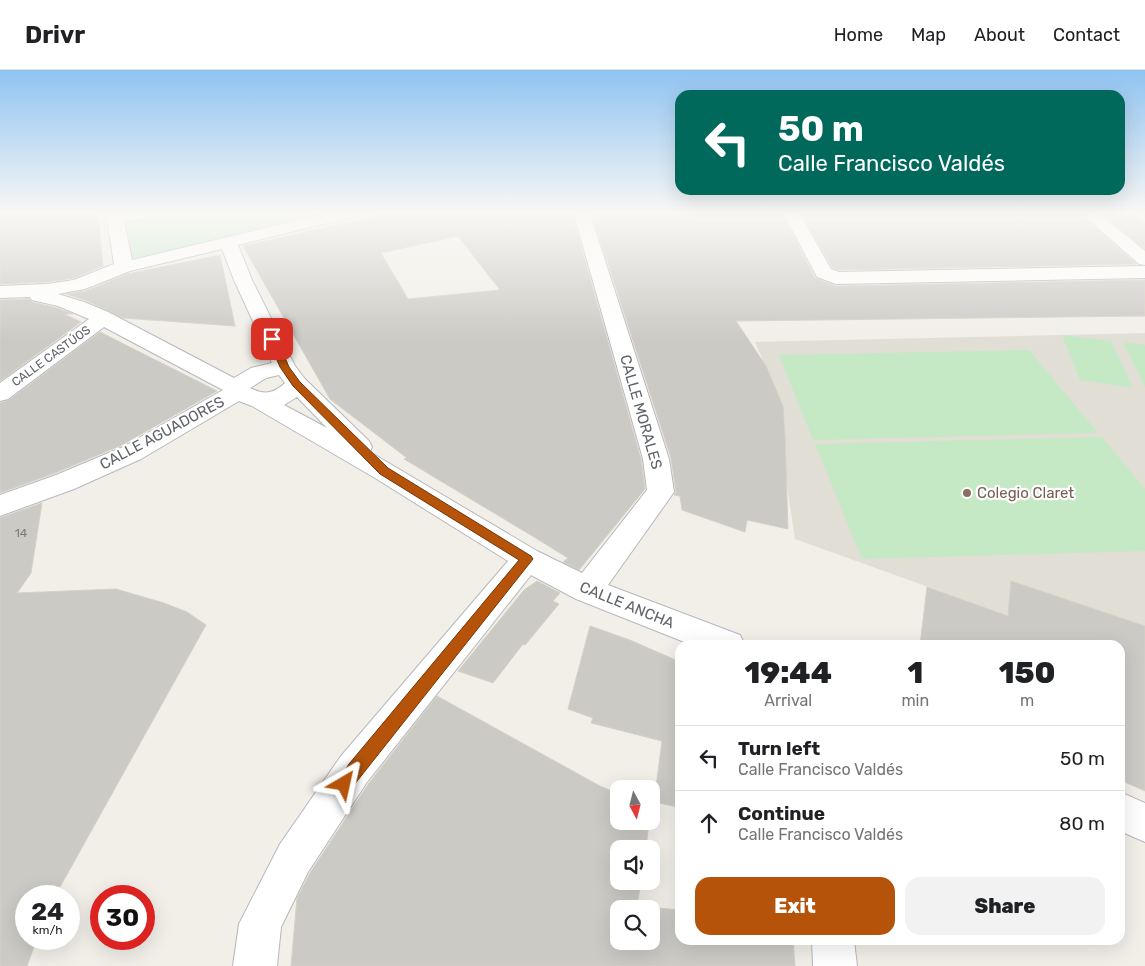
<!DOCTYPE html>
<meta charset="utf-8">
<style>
:root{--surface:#fff;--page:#f2f2f2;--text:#202124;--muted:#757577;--line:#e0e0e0;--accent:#b45309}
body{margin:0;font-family:Rubik,sans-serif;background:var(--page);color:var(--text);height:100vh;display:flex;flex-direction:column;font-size:19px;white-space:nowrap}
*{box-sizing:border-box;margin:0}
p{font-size:16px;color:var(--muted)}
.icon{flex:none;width:28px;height:28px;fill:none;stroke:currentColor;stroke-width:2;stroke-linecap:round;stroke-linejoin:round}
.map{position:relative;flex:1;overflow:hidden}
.drawer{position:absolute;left:675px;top:570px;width:450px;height:305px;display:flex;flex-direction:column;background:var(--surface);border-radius:15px;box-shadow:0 5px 20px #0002}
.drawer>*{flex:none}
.guide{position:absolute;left:675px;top:20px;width:450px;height:105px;border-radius:15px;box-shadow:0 5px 20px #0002;background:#00695c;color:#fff;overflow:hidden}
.needle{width:32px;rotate:173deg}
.controls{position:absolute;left:610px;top:710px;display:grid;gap:10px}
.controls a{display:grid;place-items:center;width:50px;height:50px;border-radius:10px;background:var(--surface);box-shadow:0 5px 20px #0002;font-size:25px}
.speed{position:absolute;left:15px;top:815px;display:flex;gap:10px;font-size:25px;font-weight:700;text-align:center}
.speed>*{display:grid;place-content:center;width:65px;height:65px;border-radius:50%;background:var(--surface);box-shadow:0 5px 20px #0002;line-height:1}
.speed small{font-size:12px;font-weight:400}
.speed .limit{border:8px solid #d22;background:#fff;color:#111}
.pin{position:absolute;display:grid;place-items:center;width:42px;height:42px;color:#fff;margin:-21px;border-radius:10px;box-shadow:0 2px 8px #0006}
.me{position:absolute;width:55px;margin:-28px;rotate:36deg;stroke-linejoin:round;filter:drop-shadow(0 0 4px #0008)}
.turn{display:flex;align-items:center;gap:18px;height:105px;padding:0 20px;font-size:22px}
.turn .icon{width:65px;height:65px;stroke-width:2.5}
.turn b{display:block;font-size:35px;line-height:42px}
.eta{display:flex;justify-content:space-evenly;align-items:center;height:85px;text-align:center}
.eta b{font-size:30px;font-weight:800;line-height:35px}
.primary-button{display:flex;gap:10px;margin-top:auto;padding:10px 20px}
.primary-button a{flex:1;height:58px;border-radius:15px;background:var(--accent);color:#fff;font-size:20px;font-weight:800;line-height:58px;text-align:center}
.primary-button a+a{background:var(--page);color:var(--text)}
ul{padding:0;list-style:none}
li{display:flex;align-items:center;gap:15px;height:65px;padding:0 20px;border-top:1px solid var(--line)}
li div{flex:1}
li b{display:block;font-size:19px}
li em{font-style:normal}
header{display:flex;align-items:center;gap:30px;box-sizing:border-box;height:70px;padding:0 25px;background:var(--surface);border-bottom:1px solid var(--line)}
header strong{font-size:24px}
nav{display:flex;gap:28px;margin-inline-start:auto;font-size:18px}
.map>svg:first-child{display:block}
.education{fill:#e1ded6}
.green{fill:#c5e8c5}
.building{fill:#cccac5;stroke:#d6d1c6;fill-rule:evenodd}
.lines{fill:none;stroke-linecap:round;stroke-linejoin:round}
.minor-casing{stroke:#b5b8bc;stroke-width:2}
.minor{fill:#fff;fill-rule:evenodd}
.route{fill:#b45309;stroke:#753606}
.education-dot{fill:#8d6e63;stroke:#fff;stroke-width:2}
.labels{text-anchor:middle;stroke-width:4.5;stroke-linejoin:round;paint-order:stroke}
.far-street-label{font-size:12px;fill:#5f6368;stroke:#fff}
.number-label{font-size:12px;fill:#7a7d7f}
.street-label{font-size:15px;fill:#5f6368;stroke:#fff}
.education-label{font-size:15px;fill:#785e54;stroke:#fff;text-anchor:start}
</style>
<header>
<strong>Drivr</strong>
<nav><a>Home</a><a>Map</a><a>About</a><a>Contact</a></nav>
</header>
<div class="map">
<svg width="1145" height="896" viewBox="0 0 1145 896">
<rect width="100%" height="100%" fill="#f1efe8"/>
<path class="education" d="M1145 263V594L1120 575H1090L795 469 785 403V353L778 325 755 272Z"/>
<path class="green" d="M162 144H315L143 187 131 188 123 155 129 149Z
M1062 265 1111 271 1133 318 1080 310Z
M1123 272 1145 275V317Z
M1029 280 1098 363 813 370 779 285Z
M1102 367 1145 419V481L862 489 815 374Z"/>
<path class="building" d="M0 144H98L103 196 74 208 47 212 0 214Z
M387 144H572L641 389 645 419 579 500 563 492 568 488 534 467 404 389 407 388 330 329 243 176ZM458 166 500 220 408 229 381 183Z
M592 144H782L815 208 836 216 1145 210V246L736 251 766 296 783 336 785 366 788 459 747 450 745 462 682 440 680 426 674 425 676 422 671 388Z
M802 144H1080L1136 194 839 200 832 197Z
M1103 144H1135L1145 152V179Z
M220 185 235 256 123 248 85 230 66 224 86 221 127 204Z
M29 229 32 232 57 238 73 244H64L81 252 0 311V230Z
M100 262 217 321 122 375 55 403 0 423V333L9 330Z
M42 433 31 503 17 523 116 519 164 533 187 542 206 555 55 826H26V869H37L27 896H0V448Z
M537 511 560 523 553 531 559 534 525 575 523 574 493 613 458 601 524 520Z
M1011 511 1145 556V721L1120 710V575H920L927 517 1008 546Z
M590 556 630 570 680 592V721L678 737 654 732 662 671 591 653 593 648 568 639Z
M437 626 600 716 619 724V751H649L646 779H619V811H641L637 836 680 840V870H793L795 896H291L297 828 310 803 369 713ZM619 839H651V871H619Z"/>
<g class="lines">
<g class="minor-casing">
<path id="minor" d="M106 144H153L151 147 124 152 132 190 324 144H354L352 147 238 175 252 210 295 296 305 309 369 371 372 377 370 382 537 481 582 503 647 420 643 389 574 144H590L669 389 674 422 608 515 740 565 745 575H692L576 529 531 505 367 712 308 802 281 857 277 896H233L239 854 280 774 341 686 508 491 375 408 252 336 239 331 141 389 74 419 0 446V425L56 405 123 377 223 320 104 257 8 329 0 331V313L89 249 58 236 32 230 30 227 0 228V216L47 214 74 210 114 194ZM222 179 234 210 272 293 251 298 234 308 108 242 84 232 58 224 85 219 130 201ZM279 305 285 313C273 324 264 325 250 318L266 308ZM297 327 327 358 284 335Z
M784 144H800L831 199 839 202 1145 196V208L836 214 817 207Z
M1082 144H1100L1145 181V195L1139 194Z
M1120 722 1145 733V772L1120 761Z
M812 870H854L857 896H813Z"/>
</g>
<use href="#minor" class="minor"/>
</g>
<linearGradient id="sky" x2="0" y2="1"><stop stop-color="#8fc3f1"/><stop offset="0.53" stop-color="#f9f8f5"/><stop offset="1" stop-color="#f9f8f5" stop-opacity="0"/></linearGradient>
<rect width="1145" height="270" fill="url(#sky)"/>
<path class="route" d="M272 266 277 269 289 297 300 312 388 398 531 486 533 489 350 720 344 722 339 720 337 714 349 694 519 490 380 404 293 316 280 297 268 269Z"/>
<circle class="education-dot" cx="967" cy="423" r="5"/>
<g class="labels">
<g class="far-street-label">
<text transform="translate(51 286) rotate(-36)" y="4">CALLE CASTÚOS</text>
</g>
<g class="number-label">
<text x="21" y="467">14</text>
</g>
<g class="street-label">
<text transform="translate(641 342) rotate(74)" y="5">CALLE MORALES</text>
<text transform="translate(162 363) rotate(-28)" y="5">CALLE AGUADORES</text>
<text transform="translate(627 535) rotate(22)" y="5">CALLE ANCHA</text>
</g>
<g class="education-label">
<text x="977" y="428">Colegio Claret</text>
</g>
</g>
</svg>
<div class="controls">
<a><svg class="needle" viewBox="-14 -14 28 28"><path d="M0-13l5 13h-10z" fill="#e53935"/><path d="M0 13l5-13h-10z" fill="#757577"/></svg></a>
<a><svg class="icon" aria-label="sound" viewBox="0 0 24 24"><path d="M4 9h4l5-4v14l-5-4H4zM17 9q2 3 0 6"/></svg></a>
<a><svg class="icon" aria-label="search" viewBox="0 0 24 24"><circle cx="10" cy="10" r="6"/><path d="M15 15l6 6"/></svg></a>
</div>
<div class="speed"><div>24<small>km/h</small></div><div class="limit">30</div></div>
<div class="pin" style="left:272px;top:269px;background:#d93025"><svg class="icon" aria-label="arrive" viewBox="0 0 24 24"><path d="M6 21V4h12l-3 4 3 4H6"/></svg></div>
<svg class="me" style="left:344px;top:714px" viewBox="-20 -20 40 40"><path d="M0-17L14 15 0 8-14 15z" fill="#b45309" stroke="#fff" stroke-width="4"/></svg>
<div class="guide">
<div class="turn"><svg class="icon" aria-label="left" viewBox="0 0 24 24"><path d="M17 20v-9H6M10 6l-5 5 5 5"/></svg><div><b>50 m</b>Calle Francisco Valdés</div></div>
</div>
<section class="drawer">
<div class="eta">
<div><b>19:44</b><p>Arrival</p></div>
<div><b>1</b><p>min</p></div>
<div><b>150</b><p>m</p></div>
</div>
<ul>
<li><svg class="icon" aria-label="left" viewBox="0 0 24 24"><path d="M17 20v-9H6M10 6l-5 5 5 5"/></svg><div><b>Turn left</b><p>Calle Francisco Valdés</p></div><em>50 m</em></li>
<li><svg class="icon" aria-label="ahead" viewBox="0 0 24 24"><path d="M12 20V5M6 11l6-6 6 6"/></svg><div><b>Continue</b><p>Calle Francisco Valdés</p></div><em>80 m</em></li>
</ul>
<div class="primary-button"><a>Exit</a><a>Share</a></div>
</section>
</div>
